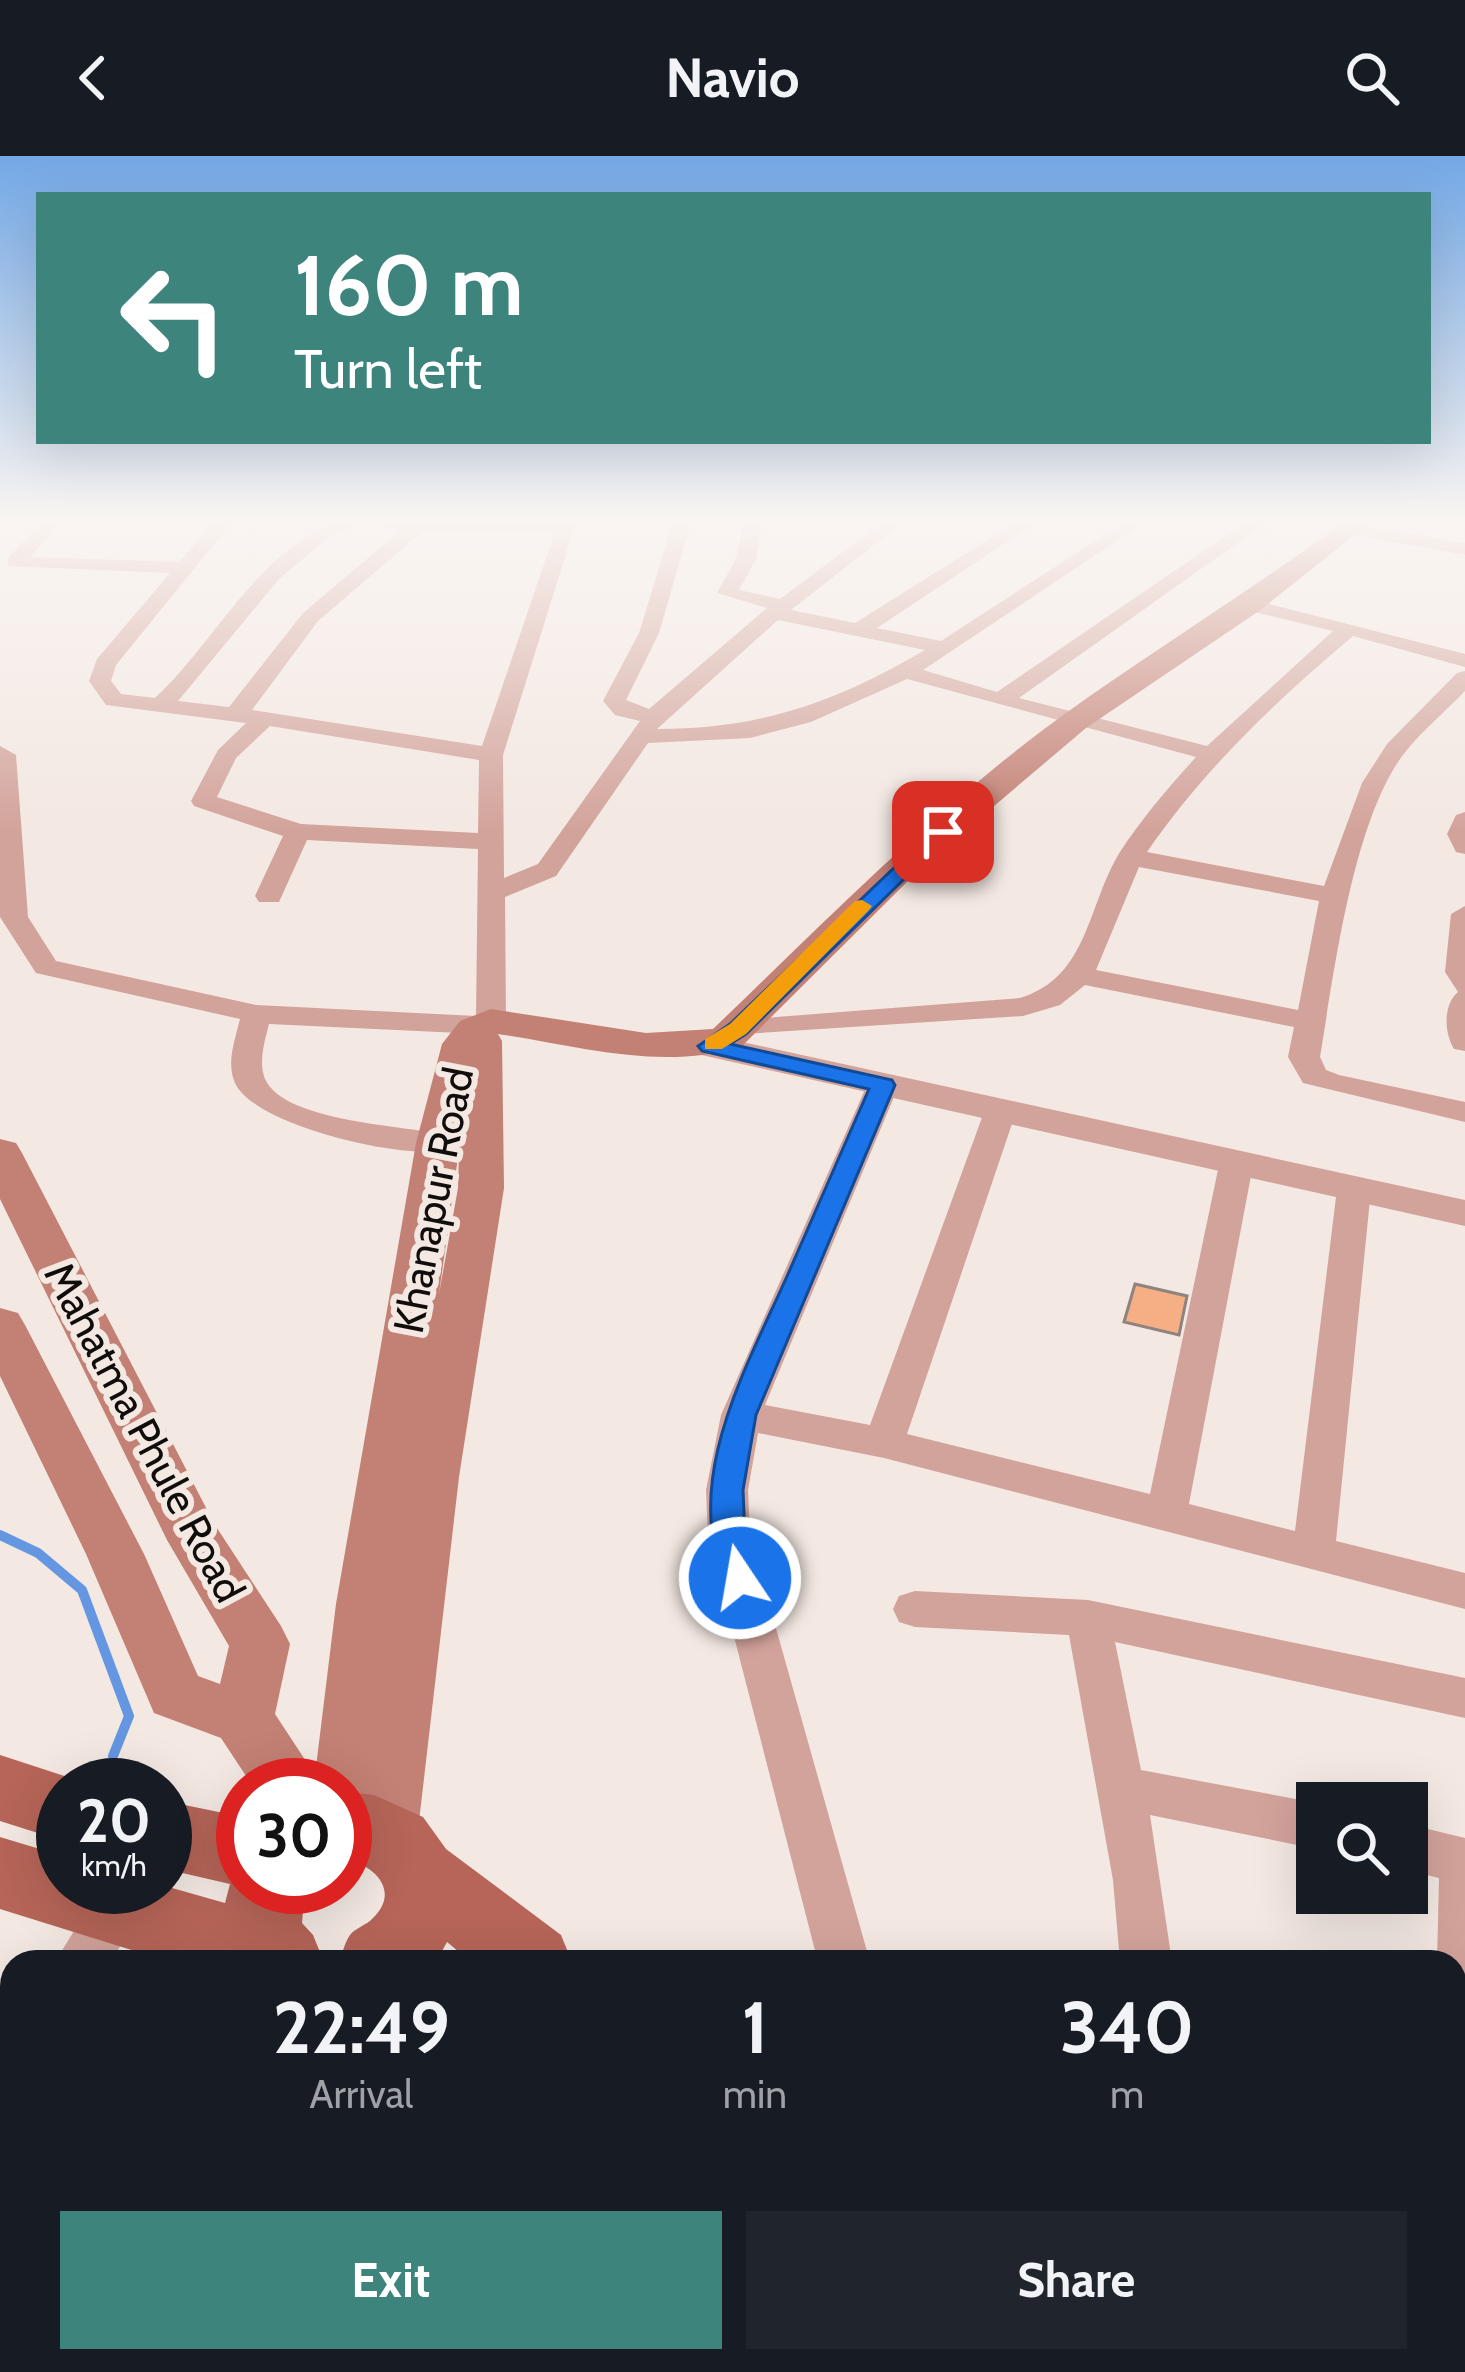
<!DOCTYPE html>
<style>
:root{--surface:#171b24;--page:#20242c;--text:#f1f3f6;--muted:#9ea1a6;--accent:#3d847d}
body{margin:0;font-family:Cabin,sans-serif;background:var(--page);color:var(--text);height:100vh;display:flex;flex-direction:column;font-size:45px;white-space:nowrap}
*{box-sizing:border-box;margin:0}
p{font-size:39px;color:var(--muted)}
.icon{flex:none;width:66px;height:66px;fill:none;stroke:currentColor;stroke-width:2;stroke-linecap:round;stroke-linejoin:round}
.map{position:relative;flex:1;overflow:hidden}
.panel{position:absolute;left:0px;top:1794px;width:1467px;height:423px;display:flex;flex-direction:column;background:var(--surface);border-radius:36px 36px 0 0;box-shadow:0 12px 48px #0002}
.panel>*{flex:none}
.hud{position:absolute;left:36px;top:36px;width:1395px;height:252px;border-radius:0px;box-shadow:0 12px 48px #0002;background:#3d847d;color:#fff;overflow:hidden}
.buttons{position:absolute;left:1296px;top:1626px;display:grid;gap:24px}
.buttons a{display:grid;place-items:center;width:132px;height:132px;border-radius:0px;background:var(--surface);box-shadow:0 12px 48px #0002;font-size:60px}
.speed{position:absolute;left:36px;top:1602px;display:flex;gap:24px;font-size:60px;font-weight:700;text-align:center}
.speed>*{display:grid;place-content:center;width:156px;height:156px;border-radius:50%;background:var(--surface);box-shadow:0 12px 48px #0002;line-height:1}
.speed small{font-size:30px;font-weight:400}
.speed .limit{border:18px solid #d22;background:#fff;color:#111}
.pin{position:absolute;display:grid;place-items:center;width:102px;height:102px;color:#fff;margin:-51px;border-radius:24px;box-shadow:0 6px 18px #0006}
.me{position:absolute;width:132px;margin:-66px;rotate:348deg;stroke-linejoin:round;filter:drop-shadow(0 0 9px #0008)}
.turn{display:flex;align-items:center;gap:42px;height:252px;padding:0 60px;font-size:54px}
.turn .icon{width:156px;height:156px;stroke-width:2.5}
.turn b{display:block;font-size:84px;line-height:102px}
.eta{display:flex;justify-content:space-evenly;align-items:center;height:204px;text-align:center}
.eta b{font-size:72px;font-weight:700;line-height:84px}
.button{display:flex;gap:24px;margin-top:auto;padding:24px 60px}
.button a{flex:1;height:138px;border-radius:0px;background:var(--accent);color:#fff;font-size:48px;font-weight:700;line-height:138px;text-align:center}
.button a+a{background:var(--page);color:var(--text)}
header{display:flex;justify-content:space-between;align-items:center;height:156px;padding:0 60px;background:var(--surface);font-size:54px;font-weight:700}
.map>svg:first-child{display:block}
.green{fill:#9dedb1}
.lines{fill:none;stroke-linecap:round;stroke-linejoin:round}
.stream{stroke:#6596e2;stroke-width:10}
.building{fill:#f6af84;stroke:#8e847f;stroke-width:3}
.path{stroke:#8a827e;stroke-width:9;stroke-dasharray:9 14;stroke-linecap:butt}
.service{fill:#d2a39b;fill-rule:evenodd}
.minor{fill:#d2a39b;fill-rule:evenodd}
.tertiary{fill:#d2a39b;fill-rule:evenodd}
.secondary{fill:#c38074;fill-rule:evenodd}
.primary{fill:#b66558;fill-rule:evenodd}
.route{fill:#1a73e8;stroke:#114b97;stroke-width:3}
.slow{fill:#f59e0b}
.labels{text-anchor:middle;stroke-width:12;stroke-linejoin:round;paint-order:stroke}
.street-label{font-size:42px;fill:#100d0b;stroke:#f3e8e2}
</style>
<header><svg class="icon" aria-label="back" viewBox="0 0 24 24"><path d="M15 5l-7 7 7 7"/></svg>Navio<svg class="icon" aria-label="search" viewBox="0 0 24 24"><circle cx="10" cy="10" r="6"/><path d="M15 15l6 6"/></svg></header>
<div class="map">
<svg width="1465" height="2216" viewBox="0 0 1465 2216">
<rect width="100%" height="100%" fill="#f3e8e2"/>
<path class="green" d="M83 2205H718L724 2216H71Z"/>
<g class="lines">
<path class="stream" d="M0 1379 38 1397 82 1434 129 1560 113 1600"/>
</g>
<path class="building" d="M1135 1128 1187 1140 1179 1179 1124 1166Z"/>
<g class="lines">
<path class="path" d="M188 2216 193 2205
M273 2216 278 2205
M612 2216 615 2205"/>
<path class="service" d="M0 1940 12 1947V1984L0 1977Z"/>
<path class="minor" d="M42 366H61L30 401 179 406 214 366H232L116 509 111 525 121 538 155 542C215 486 256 397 336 366H576L503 599 504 722 538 708 640 565 615 559 603 545 639 477 673 366H691L659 477 626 544 649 553 767 452 717 437 736 403 744 366H762L756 403 739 434 780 443 883 366H903L791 454 855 467 1016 366H1037L877 472 941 485 1124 366H1145L923 514 997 536 1246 366H1267L1019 542 1207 590 1333 475 1242 453 1239 449 1249 443 1465 498V511L1353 480C1276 545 1204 613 1147 696L1324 730 1362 627 1387 588 1457 517 1465 515V535C1446 555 1423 574 1406 595 1353 661 1334 818 1320 901L1326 914 1339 919 1465 946V966L1303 927 1288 901 1294 871 1085 829 1060 849 1023 860 727 879 723 873 738 864 1020 842C1089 821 1087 749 1120 696 1142 662 1169 631 1196 601L907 523 811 566 750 582 648 587 556 720 505 741 506 865 502 871 481 878 269 868C265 884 258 906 265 923 285 967 408 969 450 980L455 987 450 994C408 1005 254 970 235 927 226 907 235 884 240 863L36 817 0 761V590L16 599 28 761 56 805 256 849 476 860 478 693 307 684 279 746H259L255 740 283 680 194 650 191 645 218 594 246 567 106 549 89 525 97 503 170 417 8 410V402ZM360 366 401 374 303 457 229 551 178 545 279 423 329 381ZM422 376H555L482 590 252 554 318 465ZM778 464 925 494C836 546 761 573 657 573ZM270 570 479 604 478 677 301 668 217 641 236 602ZM1139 711 1319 745 1298 854 1096 814Z
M1350 367 1465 387V399L1343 377V369Z
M1465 656V698L1456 696 1447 678 1456 659Z
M1465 750V895L1454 893C1444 876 1443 849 1458 836L1445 816 1451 758Z
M883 919 899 929 765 1249 870 1269 984 956 1000 946 1016 956 907 1278 1150 1338 1219 1009 1224 1002H1248L1253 1009 1189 1348 1295 1375 1337 1033 1342 1025H1366L1371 1033 1336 1385 1465 1417V1453L884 1302 758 1277 748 1334 750 1380 870 1806H818L708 1380 706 1334 721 1259 867 929Z
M915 1435 1088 1444 1465 1522V1562L1115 1486 1141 1614 1317 1647V1693L1150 1659 1172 1806H1120L1113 1724 1069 1479 915 1471 899 1466 893 1453 899 1440Z
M1407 1668 1465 1682V2186L1457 2189 1455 1806H1437L1439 1722 1407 1714Z
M114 1731 132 1739 140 1756 111 1806H55L96 1739Z
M12 1882V1951L0 1956V1887Z
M1107 2205H1169L1166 2216H1104Z"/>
<path class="tertiary" d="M710 879 1465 1044V1070L697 898 692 890 697 882Z"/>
<path class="secondary" d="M1344 366H1371L1259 455 1086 572 922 711 741 891C660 915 579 890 498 878L502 885 504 1032 459 1321 418 1674 408 1695 385 1704 362 1695 353 1671 345 1673V1629H252L221 1582 154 1557 86 1398 0 1220V1152L18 1157 25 1169 144 1398 198 1520 220 1528 229 1490 167 1384 0 1043V983L16 987 22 997 215 1369 281 1470 290 1488 275 1558 315 1619 336 1448 416 987 442 888 460 865 491 853 646 877 713 873C826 765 938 649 1066 557 1157 492 1253 433 1344 366ZM459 994 458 1032 439 1138Z"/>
<path class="primary" d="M0 1599 89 1628 63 1629V1685L0 1665Z
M345 1636 374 1639 423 1661 446 1693 561 1779 572 1806H471L447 1786 436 1806H339C342 1798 345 1786 350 1779 355 1772 367 1769 373 1762 401 1735 374 1708 345 1704Z
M165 1645 243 1661V1731H305L302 1767 313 1779 324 1806H170L0 1753V1681L63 1700V1731L165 1730 225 1747 230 1728 165 1713Z
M798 2205H897L902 2216H803Z
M937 2205H1035L1040 2216H942Z"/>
</g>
<linearGradient id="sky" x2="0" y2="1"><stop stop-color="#73a8e6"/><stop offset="0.54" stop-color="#faf5f2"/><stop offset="1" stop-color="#faf5f2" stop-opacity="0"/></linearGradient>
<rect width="1465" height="676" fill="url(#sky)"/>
<path class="route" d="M936 672 952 676 746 878 730 888 892 924 895 929 756 1259 743 1334 745 1380 757 1422 752 1432 740 1436 729 1432C677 1330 747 1211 788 1118 815 1056 842 995 869 933L702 895 698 890 730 868Z"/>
<path class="slow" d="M862 744 872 750 869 754 746 878 722 893H705V883L730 868 855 745Z"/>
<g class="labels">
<g class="street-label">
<text transform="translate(433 1044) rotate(-79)" y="15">Khanapur Road</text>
<text transform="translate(145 1276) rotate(62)" y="15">Mahatma Phule Road</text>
</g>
</g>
</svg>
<div class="buttons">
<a><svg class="icon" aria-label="search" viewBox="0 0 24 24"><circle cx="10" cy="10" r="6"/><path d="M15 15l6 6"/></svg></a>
</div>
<div class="speed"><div>20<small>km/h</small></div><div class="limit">30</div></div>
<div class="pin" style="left:943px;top:676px;background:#d93025"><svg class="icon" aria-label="arrive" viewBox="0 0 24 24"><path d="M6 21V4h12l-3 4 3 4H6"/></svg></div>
<svg class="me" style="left:740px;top:1422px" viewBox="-20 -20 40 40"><circle r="17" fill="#1a73e8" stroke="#fff" stroke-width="3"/><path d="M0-11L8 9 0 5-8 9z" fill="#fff"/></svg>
<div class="hud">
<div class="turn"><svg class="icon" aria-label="left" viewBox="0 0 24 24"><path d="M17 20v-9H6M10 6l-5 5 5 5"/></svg><div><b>160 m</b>Turn left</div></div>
</div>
<section class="panel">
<div class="eta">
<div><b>22:49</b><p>Arrival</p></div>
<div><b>1</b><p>min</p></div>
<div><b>340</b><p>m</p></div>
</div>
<div class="button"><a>Exit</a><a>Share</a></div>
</section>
</div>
